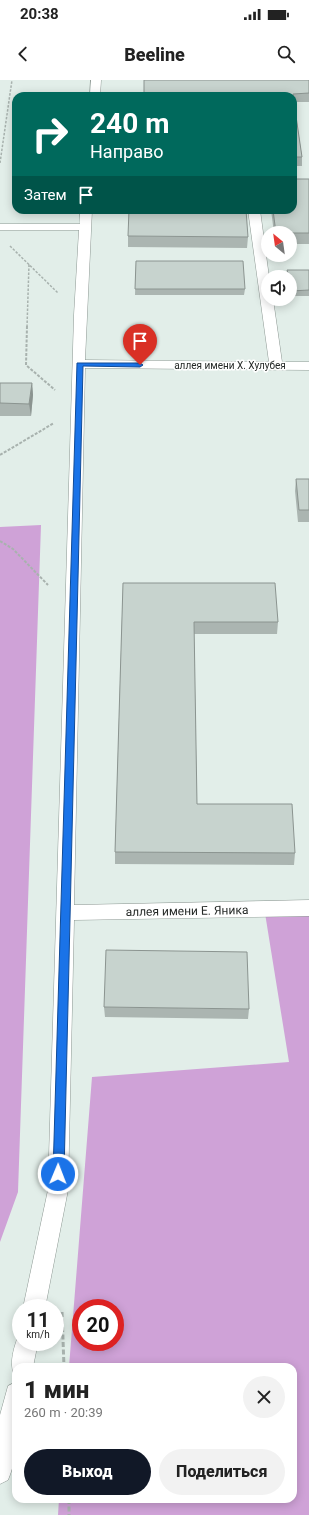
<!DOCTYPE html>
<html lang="ru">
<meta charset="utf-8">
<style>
:root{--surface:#fff;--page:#f2f2f2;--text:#222;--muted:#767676;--accent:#111827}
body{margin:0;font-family:Roboto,sans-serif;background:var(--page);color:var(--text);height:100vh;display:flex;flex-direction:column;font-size:15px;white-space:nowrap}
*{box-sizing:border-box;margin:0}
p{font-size:13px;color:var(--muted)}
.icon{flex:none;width:22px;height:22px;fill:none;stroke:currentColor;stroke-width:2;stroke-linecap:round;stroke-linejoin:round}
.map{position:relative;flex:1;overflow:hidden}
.sheet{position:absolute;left:12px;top:1283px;width:285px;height:140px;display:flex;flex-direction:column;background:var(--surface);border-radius:12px;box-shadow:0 2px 10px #0003}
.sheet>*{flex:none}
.banner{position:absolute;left:12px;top:12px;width:285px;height:122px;border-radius:12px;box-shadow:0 2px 10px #0003;background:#00695c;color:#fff;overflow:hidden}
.needle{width:26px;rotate:331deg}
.tools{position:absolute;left:261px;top:146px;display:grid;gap:8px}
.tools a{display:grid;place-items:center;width:36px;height:36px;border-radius:50%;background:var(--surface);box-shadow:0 2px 10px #0003;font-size:20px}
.speed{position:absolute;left:12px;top:1219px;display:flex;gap:8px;font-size:20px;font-weight:700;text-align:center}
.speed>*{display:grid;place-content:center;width:52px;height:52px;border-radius:50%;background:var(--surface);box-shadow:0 2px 10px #0003;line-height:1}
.speed small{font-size:10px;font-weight:400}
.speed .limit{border:6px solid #d22;background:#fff;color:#111}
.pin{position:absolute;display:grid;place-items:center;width:34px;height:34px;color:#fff;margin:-41px -17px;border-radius:50% 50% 50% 0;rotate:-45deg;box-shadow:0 0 4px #0007}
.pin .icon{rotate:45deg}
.me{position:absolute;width:44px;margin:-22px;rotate:1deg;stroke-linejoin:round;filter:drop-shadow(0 0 3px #0008)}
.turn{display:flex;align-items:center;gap:14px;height:84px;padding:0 12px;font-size:18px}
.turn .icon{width:52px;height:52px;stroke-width:2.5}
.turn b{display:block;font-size:28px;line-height:34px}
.then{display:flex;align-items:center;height:38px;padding:0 12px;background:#0003;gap:8px;font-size:15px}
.round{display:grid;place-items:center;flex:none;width:42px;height:42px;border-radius:21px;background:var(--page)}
.overview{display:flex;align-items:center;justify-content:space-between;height:68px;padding:0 12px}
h1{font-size:24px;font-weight:800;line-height:30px}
.primary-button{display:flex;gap:8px;margin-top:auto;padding:8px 12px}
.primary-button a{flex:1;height:46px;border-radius:24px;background:var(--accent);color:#fff;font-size:16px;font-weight:800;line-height:46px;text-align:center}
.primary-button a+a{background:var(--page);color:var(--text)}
.status{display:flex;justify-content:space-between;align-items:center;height:28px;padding:0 20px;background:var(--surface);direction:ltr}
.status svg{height:11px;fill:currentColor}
header{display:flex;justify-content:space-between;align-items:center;height:52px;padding:0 12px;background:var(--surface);font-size:18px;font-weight:800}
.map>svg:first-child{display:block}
.forest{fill:#cfa2d7;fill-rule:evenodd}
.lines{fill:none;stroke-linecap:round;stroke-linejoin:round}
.lane-casing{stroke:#8d9893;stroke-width:1}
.path-far2{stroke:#a8b2ae;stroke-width:1.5;stroke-dasharray:2.5 1.5;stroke-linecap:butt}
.path-far1{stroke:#a8b2ae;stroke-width:2;stroke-dasharray:3 1.5;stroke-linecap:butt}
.path{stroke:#a8b2ae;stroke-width:3;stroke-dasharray:5 2.5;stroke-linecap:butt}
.lane{fill:#fff;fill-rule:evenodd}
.wall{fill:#abb5b1}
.shaded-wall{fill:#8b9490}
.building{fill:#c7d3ce;stroke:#8b9490}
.route{fill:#1a73e8;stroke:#114b97}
.labels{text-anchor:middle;stroke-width:3;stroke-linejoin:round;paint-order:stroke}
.far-street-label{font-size:10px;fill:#252927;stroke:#fff}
.street-label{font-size:12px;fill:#252927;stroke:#fff}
</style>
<div class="status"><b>20:38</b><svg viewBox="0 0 49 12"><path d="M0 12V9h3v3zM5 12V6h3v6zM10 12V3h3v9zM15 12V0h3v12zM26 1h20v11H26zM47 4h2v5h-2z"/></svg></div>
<header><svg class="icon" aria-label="back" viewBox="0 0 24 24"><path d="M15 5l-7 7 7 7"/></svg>Beeline<svg class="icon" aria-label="search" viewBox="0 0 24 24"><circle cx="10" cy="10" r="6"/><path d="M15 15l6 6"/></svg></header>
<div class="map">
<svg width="309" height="1435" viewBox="0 0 309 1435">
<rect width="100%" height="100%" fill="#e2eee9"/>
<path class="forest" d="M41 445 18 1112 0 1162V447Z
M264 827H309V1435H58L59 1419H293V1287H69L92 997 289 982ZM81 1228H115V1262H81Z"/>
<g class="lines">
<g class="lane-casing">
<path id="lane" d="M91 0H101L100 16H90Z
M80 130H92L85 280 269 282 248 130H260L269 197H268V219H273L282 282H309V290L85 288 74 825 309 820V836L74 840 68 1110 45 1228H23L48 1110 74 235 79 150H0V144H80Z
M21 1253V1262H38L33 1287H16V1296L14 1295C9 1282 14 1267 19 1254Z
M16 1302C16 1334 21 1370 8 1400L0 1404V1335L8 1306Z"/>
</g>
<path class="path-far2" d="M0 83 12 0
M10 166 58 213
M27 247 29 184"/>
<path class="path-far1" d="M27 246 26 285 55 310
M0 375 54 343
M0 461 13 469 48 505"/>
<path class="path" d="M62 1232 64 1287
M69 1419V1435"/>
<use href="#lane" class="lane"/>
</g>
<path class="wall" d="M309 0V22H294L302 77V86H293V16H144Z
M309 99V164H290V153H274L271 130H293Z
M128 156 248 157 247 168 128 167Z
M136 181 245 209 244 215H135Z
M287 190H309V216H291L290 213V197H287Z
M0 303H32L33 315 31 336H0Z
M296 399H309V442H298L295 411Z
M123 503 278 542 277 554H194L197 724 295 773 294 785 115 784V772Z
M104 927 249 929 248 939 105 937Z"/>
<path class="shaded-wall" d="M32 303 33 315 31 336 29 324Z"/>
<path class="building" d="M144 0H309V13L293 14V16H257V13H182L183 16H144Z
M293 16 302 77H293Z
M293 99H309V153H276L273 130H293Z
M129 130H246L248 157 128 156Z
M136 181H243L245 209H135Z
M287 190H309V210L291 211 290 204V197H289Z
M0 303H32L29 324 0 323Z
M296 399H309V430H299Z
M123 503H275L278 542H194L197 724H292L295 773 115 772Z
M106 870 247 872 249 929 104 927Z"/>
<path class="route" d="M77 283H140L143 285 140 287 83 286 64 1094 62 1098 58 1100 54 1098 53 1094Z"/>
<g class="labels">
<g class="far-street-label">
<text x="230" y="289">аллея имени Х. Хулубея</text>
</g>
<g class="street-label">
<text transform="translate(187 831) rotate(-1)" y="4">аллея имени Е. Яника</text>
</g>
</g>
</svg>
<div class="tools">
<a><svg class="needle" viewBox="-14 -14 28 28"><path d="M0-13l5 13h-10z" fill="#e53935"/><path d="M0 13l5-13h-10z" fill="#767676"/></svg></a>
<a><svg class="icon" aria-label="sound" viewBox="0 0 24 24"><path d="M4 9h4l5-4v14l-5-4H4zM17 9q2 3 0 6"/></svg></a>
</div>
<div class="speed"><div>11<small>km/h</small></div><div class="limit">20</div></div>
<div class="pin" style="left:140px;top:285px;background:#d93025"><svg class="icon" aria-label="arrive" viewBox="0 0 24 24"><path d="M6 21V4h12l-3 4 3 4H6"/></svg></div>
<svg class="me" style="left:58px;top:1094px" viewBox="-20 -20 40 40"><circle r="17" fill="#1a73e8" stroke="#fff" stroke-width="3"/><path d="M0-11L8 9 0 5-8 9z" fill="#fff"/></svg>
<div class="banner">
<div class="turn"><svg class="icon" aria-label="right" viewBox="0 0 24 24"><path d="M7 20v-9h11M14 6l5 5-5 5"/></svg><div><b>240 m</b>Направо</div></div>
<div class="then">Затем<svg class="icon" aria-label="arrive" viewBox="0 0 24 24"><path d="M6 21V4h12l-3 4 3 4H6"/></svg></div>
</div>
<section class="sheet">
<div class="overview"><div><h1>1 мин</h1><p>260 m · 20:39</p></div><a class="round"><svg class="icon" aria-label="close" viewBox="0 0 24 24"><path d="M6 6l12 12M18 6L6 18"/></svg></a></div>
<div class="primary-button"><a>Выход</a><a>Поделиться</a></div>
</section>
</div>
